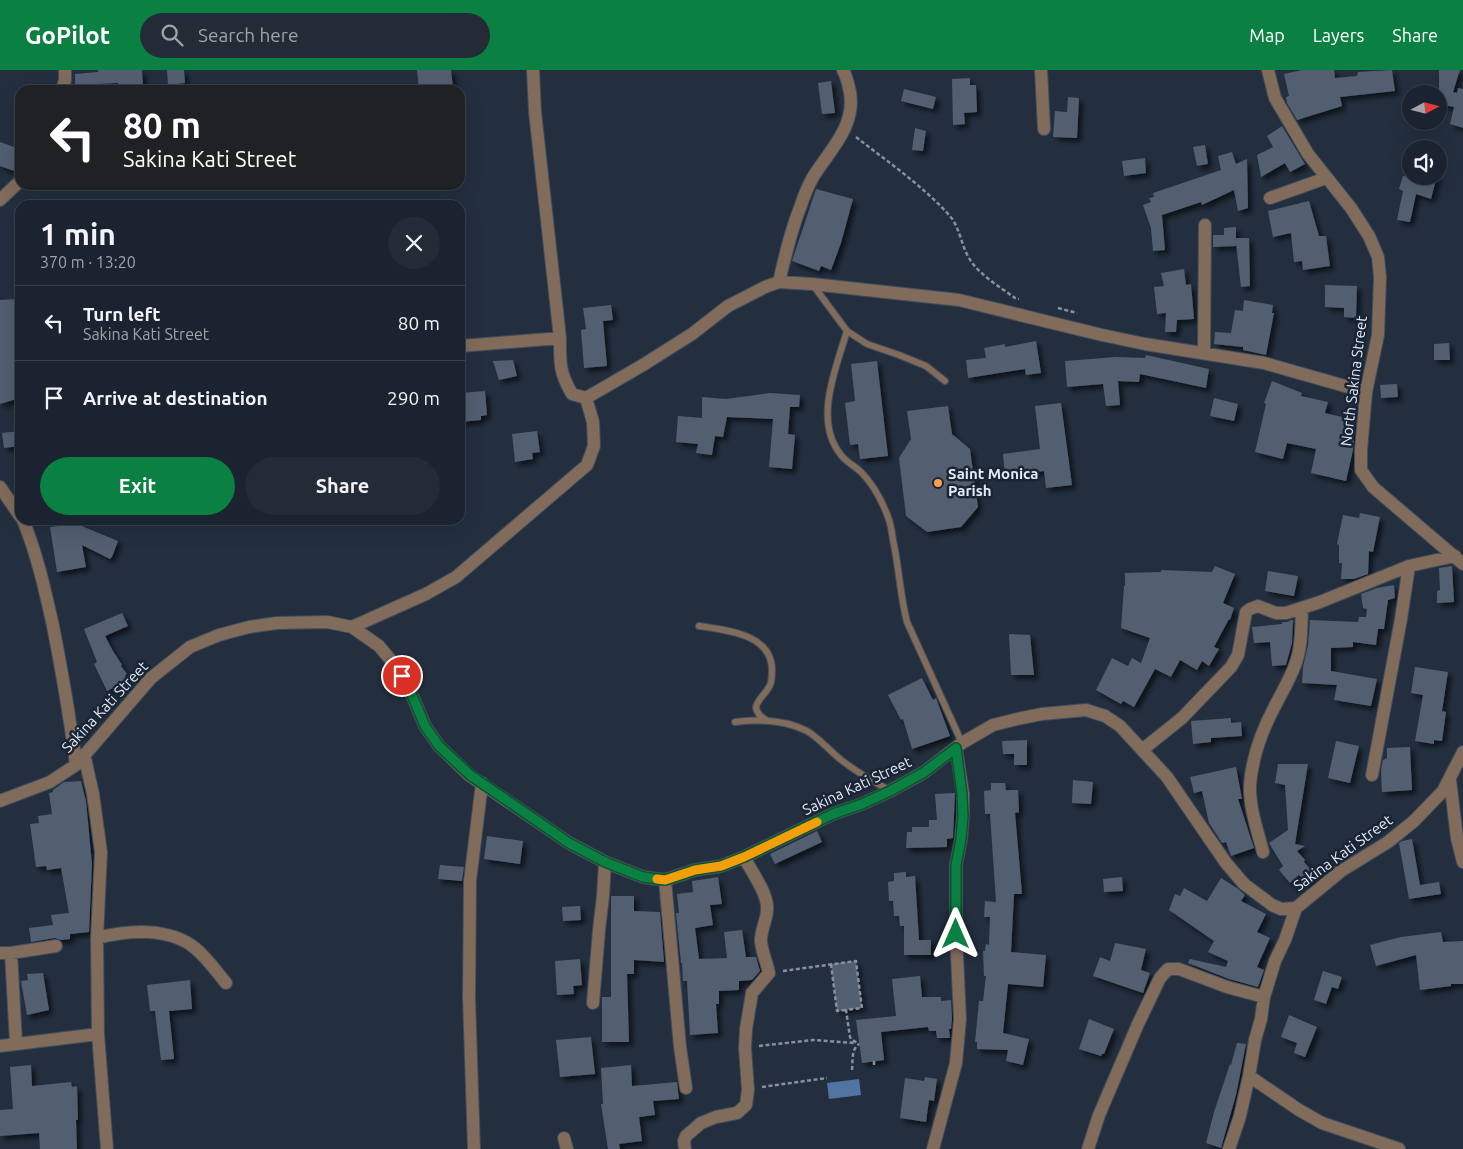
<!DOCTYPE html>
<meta charset="utf-8">
<style>
:root{--surface:#1a232f;--page:#232b37;--text:#f1f3f6;--muted:#9fa4aa;--line:#38404b;--accent:#0b8043}
body{margin:0;font-family:Ubuntu,sans-serif;background:var(--page);color:var(--text);height:100vh;display:flex;flex-direction:column;font-size:19px;white-space:nowrap}
*{box-sizing:border-box;margin:0}
p{font-size:16px;color:var(--muted)}
.icon{flex:none;width:28px;height:28px;fill:none;stroke:currentColor;stroke-width:2;stroke-linecap:round;stroke-linejoin:round}
.map{position:relative;flex:1;overflow:hidden}
.side{position:absolute;left:15px;top:130px;width:450px;height:325px;display:flex;flex-direction:column;background:var(--surface);border-radius:15px;box-shadow:0 5px 20px #0002,0 0 0 1px var(--line)}
.side>*{flex:none}
.banner{position:absolute;left:15px;top:15px;width:450px;height:105px;border-radius:15px;box-shadow:0 5px 20px #0002,0 0 0 1px var(--line);background:#202124;color:#fff;overflow:hidden}
.needle{width:32px;rotate:83deg}
.tools{position:absolute;left:1402px;top:15px;display:grid;gap:10px}
.tools a{display:grid;place-items:center;width:45px;height:45px;border-radius:50%;background:var(--surface);box-shadow:0 5px 20px #0002,0 0 0 1px var(--line);font-size:25px}
.pin{position:absolute;display:grid;place-items:center;width:42px;height:42px;color:#fff;margin:-21px;border:2px solid #fff;border-radius:50%;box-shadow:0 1px 5px #0007}
.me{position:absolute;width:55px;margin:-28px;rotate:0deg;stroke-linejoin:round;filter:drop-shadow(0 0 4px #0008)}
.turn{display:flex;align-items:center;gap:18px;height:105px;padding:0 25px;font-size:22px}
.turn .icon{width:65px;height:65px;stroke-width:2.5}
.turn b{display:block;font-size:35px;line-height:42px}
.round{display:grid;place-items:center;flex:none;width:52px;height:52px;border-radius:26px;background:var(--page)}
.head{display:flex;align-items:center;justify-content:space-between;height:85px;padding:0 25px}
h1{font-size:30px;font-weight:700;line-height:38px}
.cta{display:flex;gap:10px;margin-top:auto;padding:10px 25px}
.cta a{flex:1;height:58px;border-radius:30px;background:var(--accent);color:#fff;font-size:20px;font-weight:700;line-height:58px;text-align:center}
.cta a+a{background:var(--page);color:var(--text)}
ul{padding:0;list-style:none}
li{display:flex;align-items:center;gap:15px;height:75px;padding:0 25px;border-top:1px solid var(--line)}
li div{flex:1}
li b{display:block;font-size:19px}
li em{font-style:normal}
header{display:flex;align-items:center;gap:30px;box-sizing:border-box;height:70px;padding:0 25px;background:var(--accent);color:#fff}
header strong{font-size:24px}
nav{display:flex;gap:28px;margin-inline-start:auto;font-size:18px}
.search{width:350px;height:45px;background:var(--page);display:flex;align-items:center;gap:12px;box-sizing:border-box;padding:0 18px;border-radius:28px;color:var(--muted);font-size:19px}
.map>svg:first-child{display:block}
.water{fill:#5274a2}
.building{fill:#515f71;filter:url(#shadow)}
.lines{fill:none;stroke-linecap:round;stroke-linejoin:round}
.service-casing{stroke:#424d5c;stroke-width:8}
.minor-casing{stroke:#424d5c;stroke-width:14}
.path{stroke:#87919f;stroke-width:2.5;stroke-dasharray:4 2.5;stroke-linecap:butt}
.service{stroke:#816b5b;stroke-width:6}
.minor{stroke:#816b5b;stroke-width:12}
.route-casing{stroke:#07532c;stroke-width:12}
.route{stroke:#0b8043;stroke-width:9}
.slow{stroke:#f59e0b;stroke-width:9}
.poi-dot{fill:#fb9e50;stroke:#192535;stroke-width:2}
.labels{text-anchor:middle;stroke-width:5;stroke-linejoin:round;paint-order:stroke}
.street-label{font-size:15px;fill:#e3ebf6;stroke:#192535}
.poi-label{font-size:15px;font-weight:bold;fill:#e3ebf6;stroke:#192535;text-anchor:start}
</style>
<header>
<strong>GoPilot</strong>
<div class="search"><svg class="icon" aria-label="search" viewBox="0 0 24 24"><circle cx="10" cy="10" r="6"/><path d="M15 15l6 6"/></svg>Search here</div>
<nav><a>Map</a><a>Layers</a><a>Share</a></nav>
</header>
<div class="map">
<svg width="1463" height="1079" viewBox="0 0 1463 1079">
<defs>
<filter id="shadow"><feDropShadow dx="4" dy="4" stdDeviation="2.5" flood-color="#0009"/></filter>
</defs>
<rect width="100%" height="100%" fill="#232f3f"/>
<path class="water" d="M859 1009 861 1025 829 1029 827 1013Z"/>
<path class="building" d="M98 0H142L143 15 118 16V13L75 15V4L98 2Z
M167 0H184L185 13 168 15Z
M417 0H451L453 18 441 20H419Z
M1302 0H1334L1335 8 1357 6 1358 2 1392 0 1395 21 1340 27 1342 36 1297 50 1287 33 1286 27 1289 26 1284 4Z
M1439 0H1460L1453 22 1457 23 1458 18 1463 19V58L1450 54 1454 37 1439 34Z
M970 8V15H976L977 42 964 43 965 54 953 55 952 9Z
M831 11 835 43 822 44 818 13Z
M904 19 936 27 933 39 901 31Z
M1068 27 1079 28 1077 68 1053 67 1055 41 1067 42Z
M1282 56 1305 94 1290 102 1285 93 1261 107 1257 85 1273 77 1267 66Z
M915 58 926 61 923 81 912 80Z
M0 72 20 79V103L0 96Z
M1205 75 1208 94 1197 96 1193 77Z
M1232 82 1236 94 1247 89 1248 138 1238 141 1234 120 1202 135 1201 132 1162 145 1165 180 1153 181 1151 158 1143 135 1151 132 1149 128 1154 127 1153 123 1221 100 1218 86Z
M1145 88 1146 103 1124 106 1122 91Z
M1403 106H1437L1431 129 1416 124 1410 152 1397 150 1403 121 1399 119Z
M816 119 853 129 841 173 831 200 821 196 819 201 792 191Z
M1309 131 1319 166H1326L1330 196 1303 200 1302 191 1294 192 1291 163 1273 167 1268 141Z
M1236 157V168H1249L1250 216 1241 217 1236 173V176L1213 177V165H1224V158Z
M1184 199 1186 215 1191 214 1194 249 1177 250 1176 262H1165L1166 243 1157 244 1154 217 1164 216 1161 203Z
M1325 215 1357 216 1356 248 1344 247V238L1325 237Z
M18 229 19 236H20V328L0 334V230Z
M1244 230 1273 235 1272 243H1274L1266 285 1243 280V277L1214 274 1215 262 1231 263 1235 240 1243 241Z
M611 235 613 250 603 251 607 296 584 298 581 260 586 259 583 238Z
M1036 271 1041 303 1026 305 1025 299 968 308 966 290 986 288 984 278 1005 274V277Z
M1449 273 1450 290H1434V274Z
M1146 285 1209 299 1206 318 1140 304 1139 312 1118 311 1120 335 1106 336 1103 314 1067 317 1065 291 1116 287 1145 288Z
M513 290 517 306 499 310 493 291Z
M877 291 888 386 860 389 858 374 850 375 845 333 855 331 851 294Z
M1272 311 1302 323 1301 326 1328 332 1325 343 1355 350 1353 380 1346 411 1311 403 1316 379 1287 373 1283 389 1255 382 1266 334 1264 333Z
M1397 314 1398 327 1381 328 1380 315Z
M485 321 487 345 481 346V350L460 352V323Z
M770 323 800 325 799 337H790L788 364 795 365 792 399 769 397 773 349 727 347 723 367 715 366 712 385 696 383 698 374 676 372 678 346 702 348V327L726 329Z
M1214 328 1238 334 1234 351 1210 346Z
M1061 333 1072 415 1046 418 1044 401 1005 406 1003 384 1040 379 1035 336Z
M948 336 952 364 970 379 978 437 961 457 927 462 906 446 899 388 911 369 907 341Z
M20 361V376L4 378 2 363Z
M537 361 540 382 532 383 533 389 515 392 512 364Z
M1360 443 1380 447 1373 482 1369 481 1368 504 1354 509H1341L1342 493H1339V475L1337 474 1343 445 1359 448Z
M58 450H67L118 471 112 487 110 489 82 475 86 497 57 502 50 457 59 456Z
M1215 496 1235 504 1223 533 1234 538 1230 550 1229 549 1214 577 1219 579 1209 596 1202 591 1197 600 1180 590 1171 607 1155 599 1134 637 1123 631 1121 634 1096 620 1112 588 1128 596 1132 588 1141 593 1150 568 1121 558 1124 516H1125V503L1161 502V500L1212 502Z
M1452 496 1454 532 1437 533V521L1440 520 1439 498Z
M1268 501 1298 506 1294 526 1265 521Z
M1394 515 1395 528 1388 530 1384 559H1378L1376 575 1353 572V577L1331 578V601L1377 609 1371 636 1334 630 1337 615 1302 613 1303 597 1308 575 1310 550 1358 552 1359 547H1366L1367 539 1363 538 1361 524 1377 518Z
M122 543 128 556 105 566 113 581 122 595 121 596 127 604 125 606 127 611 107 621 94 594 97 592 84 559Z
M1291 550H1293L1292 573 1286 595 1272 596 1270 572 1254 573 1252 557 1282 554V552H1288Z
M1009 564 1030 565 1034 605H1011Z
M1415 597 1448 602 1442 641 1446 642 1442 671 1434 670V674L1415 671 1423 625 1411 623Z
M922 608 933 630 936 628 950 666 912 679 903 649 901 650 888 625Z
M1231 648V653L1241 652 1242 666 1211 668V672L1193 674 1191 651Z
M1027 670V695H1014V684H1003L1002 671Z
M1336 671 1359 676 1350 713 1328 708Z
M1410 677 1412 720 1382 722 1381 700 1383 690 1387 688V678Z
M1278 694H1308L1295 774 1305 776 1297 781 1305 790 1304 792 1318 808 1309 816 1299 805 1290 813 1279 800 1283 796 1269 773 1288 760 1285 715 1275 713Z
M1236 697 1242 729H1238L1254 778 1231 786 1226 772 1222 773 1209 753 1202 721 1194 723 1190 707Z
M1073 710 1093 712 1091 734 1072 733Z
M81 711 86 731 92 794 89 862 70 864V869L61 870 55 868 31 872 29 858 53 855 51 845 69 843 61 798 47 800 46 796 36 797 30 754 39 753 38 746 52 744 49 723 53 722V720L64 712Z
M991 713H1005L1006 720H1018L1019 742 1015 743 1022 824H1014L1011 882 1046 885 1043 917 1008 914 1003 963 1029 969 1023 995 1006 991 1008 980 977 979V972H975L979 931H983L986 906H984L983 881H985L986 874 989 875 990 847H984L985 831 996 832 990 744H985L984 721 991 720Z
M955 723 953 768 947 769V777L906 778 907 762H912V757H929V750H937L935 724Z
M817 761 822 772 775 794 770 784Z
M487 766 523 771 520 794 484 789Z
M1412 769 1420 815 1439 812 1441 824 1409 829 1399 773 1402 771Z
M440 795 464 797 462 811 438 809Z
M906 802V807L915 806 919 870H931V885H904V856H900L899 846H894L893 831H889L888 812 894 811V803Z
M718 807 722 834 710 835 713 855 695 858 699 889 727 888 724 862 742 860 746 887H756L760 901 752 910 739 911V920L719 921V934H716L718 963 690 965 687 911H683L682 893H681L676 843H679L677 824 693 822 692 811Z
M1122 807 1123 821 1104 822 1103 809Z
M1221 808 1237 818 1245 825 1241 831 1266 844 1257 862 1270 868 1257 897 1264 900 1258 917 1229 909 1188 893 1190 889 1226 897 1228 891 1208 882 1214 871 1169 840 1175 824 1180 826 1184 818 1207 831Z
M611 826H634V841L660 842 664 892 634 890V904H627L629 972H602V927H611Z
M580 836 581 850 563 851 562 837Z
M1441 862 1443 872 1463 871V914H1451V916L1420 920 1416 885 1376 896 1370 875 1401 867Z
M1115 873 1146 879 1141 900 1150 903 1143 923 1093 906 1100 887 1110 891Z
M580 889 582 915 573 916 574 924 557 925 555 891Z
M856 891 862 938 837 941 831 894Z
M1323 901 1342 907 1338 919 1332 917 1326 934 1314 930Z
M43 903 49 940 27 945 21 911 28 910 27 904Z
M920 906 922 927H941V931L951 930 952 949 951 959H949L950 968H937L936 961H929L928 957 881 962 884 990 862 993 856 950 896 946 892 909Z
M190 910 192 939 169 941 174 989 161 990 155 941H150L147 915Z
M1289 945 1317 957 1305 987 1294 983 1297 973 1281 967Z
M1089 949 1114 959 1104 984H1102L1101 986 1079 979Z
M591 967 595 1004 560 1007 556 970Z
M1237 973 1246 974 1236 1025 1221 1078 1206 1073 1214 1042 1230 994 1231 995Z
M31 995 32 1016 71 1012 72 1017 77 1016 78 1050H76L77 1079H40L39 1063 0 1066V1040L13 1039 10 997Z
M631 995 632 1016 677 1012 679 1029 653 1031 655 1045 639 1047 642 1071 619 1074 620 1079H608L601 1034H603L601 998Z
M925 1007 937 1009 934 1031 929 1030 926 1052 900 1048 905 1008 924 1011Z"/>
<g class="lines">
<g class="service-casing">
<path id="service" d="M813 215 847 261 867 274 899 285 926 296 945 311
M847 261C836 298 813 351 841 385 846 392 855 396 861 402 874 415 882 431 888 447 891 454 892 462 893 470 899 497 900 525 907 552L962 673
M699 556C726 560 772 564 772 600 772 605 772 611 770 615 767 623 756 630 756 638 757 644 761 647 766 650
M735 652C759 649 785 650 807 661 819 668 829 680 840 689 855 701 872 711 889 720"/>
</g>
<g class="minor-casing">
<path id="minor" d="M533 0 535 42 560 268C560 292 559 302 572 324L586 328 643 295 692 264 728 236 765 217 779 212 812 214 959 230 1102 265 1145 274 1264 293 1366 322
M1041 0 1044 59
M1268 0 1275 28 1308 84 1351 138 1369 166 1378 187 1380 207 1378 265 1366 322 1361 380V400L1373 417 1463 494
M62 20 65 10V0
M1270 128 1326 108
M0 130 20 111
M779 212C785 186 791 160 801 135 804 126 808 116 813 107 830 80 856 56 850 22 848 14 847 7 843 0
M460 276 560 268
M1204 283 1205 155
M0 417 20 446
M23 450C37 484 45 520 53 556 62 602 70 648 76 695
M352 557 426 524 456 507 587 395 594 376 593 352 586 328
M1142 680 1182 648 1231 597 1238 585 1246 542 1250 539 1258 536 1276 543H1286L1320 532 1409 496 1455 486
M84 684 93 724 101 782 97 868 98 964 107 1079
M1372 705 1401 549 1409 496
M1450 710 1457 768 1463 792
M0 731 50 712 76 695 151 608 190 577 219 565 249 557 277 553 327 552 352 557 379 576 394 594 409 618 425 656 439 676 469 705 569 773 605 792 643 807 665 810 695 800 721 796 744 787 833 744 862 734 890 721 923 703 962 673 993 655 1017 649 1042 644 1086 640 1105 646 1120 656 1167 707 1226 793 1244 814 1272 835 1281 839 1296 838 1341 801 1388 772 1414 751 1443 721 1463 682
M1263 782C1258 762 1249 737 1250 715 1252 689 1262 660 1275 636 1282 622 1290 609 1295 595 1302 577 1301 557 1302 539
M665 810 680 977 686 1018
M97 868C128 860 169 857 195 878 207 888 216 901 226 913
M0 883H11L56 876
M11 883 16 973
M593 933 599 860 603 826 605 792
M0 976 98 964
M1249 1006 1299 1040 1322 1053 1399 1079
M564 1068 567 1079
M474 1079 469 928 470 811 482 713
M685 1079 684 1071 686 1066 701 1053 716 1047 737 1043 746 1035 748 1020 745 978 746 959 752 923 769 903C767 893 762 882 761 872 760 860 768 849 767 837 767 822 751 801 744 787
M933 1079 956 993 960 949 956 864V795L961 769 963 746V724L956 678
M1088 1079 1099 1045 1138 954 1160 908 1168 899H1179L1227 917 1264 927
M1229 1079 1240 1046 1249 1006 1255 970 1261 949 1264 927 1275 891 1285 870 1296 838"/>
</g>
<path class="path" d="M856 67C888 92 923 116 950 146 960 158 961 175 969 188 978 204 1000 217 1015 228L1019 229
M1058 238 1077 243
M831 894 837 941 846 940
M783 901 856 891 862 938 846 940 850 967 851 969 859 974
M759 976 813 970 855 973
M874 991V997
M852 1000C853 990 851 980 859 974
M762 1017 827 1008"/>
<use href="#service" class="service"/>
<use href="#minor" class="minor"/>
</g>
<g class="lines">
<g class="route-casing">
<path id="route" d="M402 606 409 618 425 656 439 676 470 705 569 773 605 792 643 807 665 810 695 800 721 796 744 787 833 744 862 734 890 721 923 703 956 678 962 724 963 746 961 769 956 795V864"/>
</g>
<use href="#route" class="route"/>
<path class="slow" d="M657 809 665 810 695 800 721 796 744 787 817 752"/>
</g>
<circle class="poi-dot" cx="938" cy="413" r="5"/>
<g class="labels">
<g class="street-label">
<text transform="translate(1354 311) rotate(-83)" y="5">North Sakina Street</text>
<text transform="translate(105 637) rotate(-47)" y="5">Sakina Kati Street</text>
<text transform="translate(857 716) rotate(-25)" y="5">Sakina Kati Street</text>
<text transform="translate(1343 783) rotate(-36)" y="5">Sakina Kati Street</text>
</g>
<g class="poi-label">
<text x="948" y="409">Saint Monica<tspan x="948" dy="17">Parish</tspan></text>
</g>
</g>
</svg>
<div class="tools">
<a><svg class="needle" viewBox="-14 -14 28 28"><path d="M0-13l5 13h-10z" fill="#e53935"/><path d="M0 13l5-13h-10z" fill="#9fa4aa"/></svg></a>
<a><svg class="icon" aria-label="sound" viewBox="0 0 24 24"><path d="M4 9h4l5-4v14l-5-4H4zM17 9q2 3 0 6"/></svg></a>
</div>
<div class="pin" style="left:402px;top:606px;background:#d93025"><svg class="icon" aria-label="arrive" viewBox="0 0 24 24"><path d="M6 21V4h12l-3 4 3 4H6"/></svg></div>
<svg class="me" style="left:956px;top:864px" viewBox="-20 -20 40 40"><path d="M0-17L14 15 0 8-14 15z" fill="#0b8043" stroke="#fff" stroke-width="4"/></svg>
<div class="banner">
<div class="turn"><svg class="icon" aria-label="left" viewBox="0 0 24 24"><path d="M17 20v-9H6M10 6l-5 5 5 5"/></svg><div><b>80 m</b>Sakina Kati Street</div></div>
</div>
<section class="side">
<div class="head"><div><h1>1 min</h1><p>370 m · 13:20</p></div><a class="round"><svg class="icon" aria-label="close" viewBox="0 0 24 24"><path d="M6 6l12 12M18 6L6 18"/></svg></a></div>
<ul>
<li><svg class="icon" aria-label="left" viewBox="0 0 24 24"><path d="M17 20v-9H6M10 6l-5 5 5 5"/></svg><div><b>Turn left</b><p>Sakina Kati Street</p></div><em>80 m</em></li>
<li><svg class="icon" aria-label="arrive" viewBox="0 0 24 24"><path d="M6 21V4h12l-3 4 3 4H6"/></svg><div><b>Arrive at destination</b></div><em>290 m</em></li>
</ul>
<div class="cta"><a>Exit</a><a>Share</a></div>
</section>
</div>
